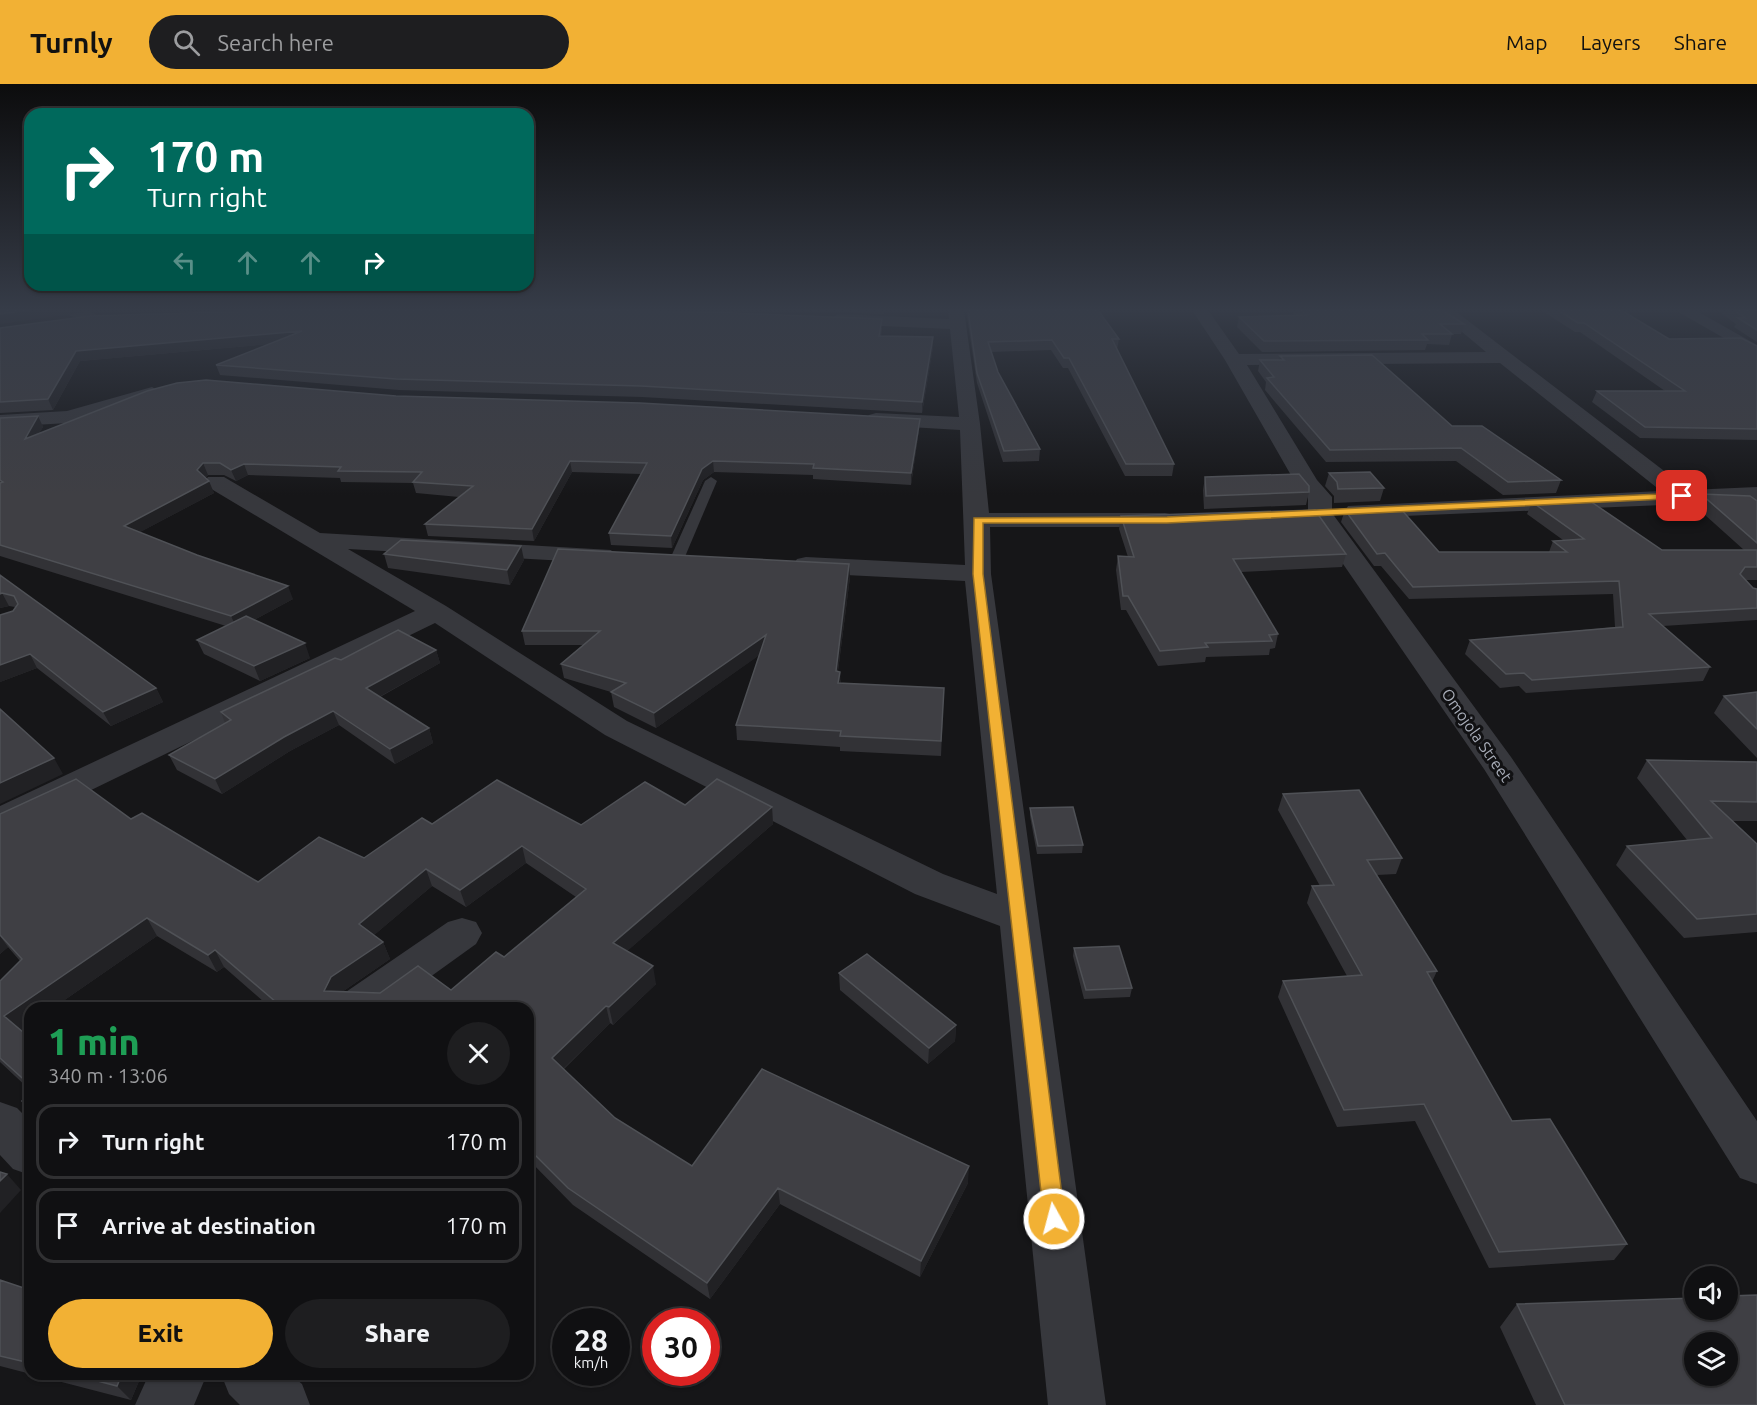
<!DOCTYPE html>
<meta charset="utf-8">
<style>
:root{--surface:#101012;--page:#1e1e20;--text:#f1f3f6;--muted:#9c9d9f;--line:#303032;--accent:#f2b134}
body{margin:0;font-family:Ubuntu,sans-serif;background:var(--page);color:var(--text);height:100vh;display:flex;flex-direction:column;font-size:22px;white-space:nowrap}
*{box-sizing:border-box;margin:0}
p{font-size:20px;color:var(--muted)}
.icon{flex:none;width:33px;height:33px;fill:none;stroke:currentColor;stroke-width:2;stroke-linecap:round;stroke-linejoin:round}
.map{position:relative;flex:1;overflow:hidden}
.details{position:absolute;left:24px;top:918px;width:510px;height:378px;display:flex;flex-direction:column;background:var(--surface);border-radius:18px;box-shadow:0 2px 4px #0004,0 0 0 2px var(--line)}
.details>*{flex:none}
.banner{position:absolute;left:24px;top:24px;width:510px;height:183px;border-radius:18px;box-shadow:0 2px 4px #0004,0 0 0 2px var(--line);background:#00695c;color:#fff;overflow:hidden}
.buttons{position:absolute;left:1684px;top:1182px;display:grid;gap:12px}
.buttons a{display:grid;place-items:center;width:54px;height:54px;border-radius:50%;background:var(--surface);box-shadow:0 2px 4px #0004,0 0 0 2px var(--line);font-size:30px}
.speed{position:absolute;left:552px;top:1224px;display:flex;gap:12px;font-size:30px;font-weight:700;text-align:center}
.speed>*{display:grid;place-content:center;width:78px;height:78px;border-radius:50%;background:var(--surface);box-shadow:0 2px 4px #0004,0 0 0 2px var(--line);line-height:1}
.speed small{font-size:15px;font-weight:400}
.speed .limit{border:9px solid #d22;background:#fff;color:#111}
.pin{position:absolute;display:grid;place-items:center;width:51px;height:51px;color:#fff;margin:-26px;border-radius:12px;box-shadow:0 3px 9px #0006}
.me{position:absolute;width:66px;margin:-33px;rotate:353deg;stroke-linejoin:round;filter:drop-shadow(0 0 4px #0008)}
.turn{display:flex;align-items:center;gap:21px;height:126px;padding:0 24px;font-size:27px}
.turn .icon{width:78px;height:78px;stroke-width:2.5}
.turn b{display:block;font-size:42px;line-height:51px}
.lanes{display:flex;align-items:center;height:57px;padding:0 24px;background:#0003;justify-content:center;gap:30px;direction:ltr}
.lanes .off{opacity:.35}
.round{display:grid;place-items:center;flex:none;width:63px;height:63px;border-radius:32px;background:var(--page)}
.overview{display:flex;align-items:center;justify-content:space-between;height:102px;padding:0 24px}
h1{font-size:36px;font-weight:800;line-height:45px;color:#1e9e55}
.button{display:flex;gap:12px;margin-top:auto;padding:12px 24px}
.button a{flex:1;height:69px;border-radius:36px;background:var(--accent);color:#111;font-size:24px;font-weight:800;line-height:69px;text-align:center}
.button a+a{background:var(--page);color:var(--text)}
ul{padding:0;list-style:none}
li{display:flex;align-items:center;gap:18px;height:75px;margin:0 12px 9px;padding:0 12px;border:3px solid var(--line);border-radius:18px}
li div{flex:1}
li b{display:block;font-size:22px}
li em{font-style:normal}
header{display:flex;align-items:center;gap:36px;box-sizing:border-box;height:84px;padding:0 30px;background:var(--accent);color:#111}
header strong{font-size:28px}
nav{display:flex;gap:33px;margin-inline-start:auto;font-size:21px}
.search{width:420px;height:54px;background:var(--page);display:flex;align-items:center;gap:15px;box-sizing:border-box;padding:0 21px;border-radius:33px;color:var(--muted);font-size:22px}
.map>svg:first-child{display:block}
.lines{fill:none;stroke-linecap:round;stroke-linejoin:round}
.lane{fill:#37383d;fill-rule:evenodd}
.street{fill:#37383d;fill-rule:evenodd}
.wall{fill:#323236;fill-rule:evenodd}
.shaded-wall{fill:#212124}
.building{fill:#3f3f44;stroke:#4f5156;stroke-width:1.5;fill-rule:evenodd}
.route{fill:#f2b134;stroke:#9d7322;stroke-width:1.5}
.labels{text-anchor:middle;stroke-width:6;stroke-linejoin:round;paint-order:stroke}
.street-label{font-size:16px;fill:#a8adb8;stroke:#111113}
</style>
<header>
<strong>Turnly</strong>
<div class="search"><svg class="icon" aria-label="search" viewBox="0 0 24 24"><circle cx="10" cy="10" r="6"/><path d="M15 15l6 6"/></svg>Search here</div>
<nav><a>Map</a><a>Layers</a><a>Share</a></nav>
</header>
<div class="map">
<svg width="1757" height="1321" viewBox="0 0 1757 1321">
<rect width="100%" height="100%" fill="#161618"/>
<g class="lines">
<path class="lane" d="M711 393 717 397 684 475 682 478H672L670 475 705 397Z"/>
<path class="street" d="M63 226H87L102 234 94 239 65 230Z
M209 226H366L358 231 215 234 209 233 207 229Z
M948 226H964L980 340 989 429H1165L1174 431 1177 436 1174 441 1165 443H990L991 490 1106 1321H1048L1000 842 915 810 605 651 435 539 13 744 0 748V722L415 527 208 403 204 398 208 393H224L320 449 611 466 615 471 611 476 602 479 348 465 446 522 627 637 943 790 997 810 965 497 806 489 797 487 793 481 797 475 806 473 965 481 960 346 876 341 869 339 866 335 869 331 876 329 959 333 950 245 838 240 830 235 838 230 949 235Z
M1192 226H1208L1239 270 1486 268 1436 226H1454L1689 406 1757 403V417L1357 434 1348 432 1345 427 1348 422 1661 407 1500 279 1247 281 1317 396 1332 413V429L1511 673 1757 1037V1100L1740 1094 1484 685 1308 429V414L1296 400 1225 276Z
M1675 226H1695L1757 261V273Z
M152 303 162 309 159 313 68 339 0 343V331L67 327Z
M462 834 476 838 482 849 476 860 387 924H334L340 912 448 838Z
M0 1018 17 1024 30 1037V1091L13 1085 0 1071Z
M149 1290H207L194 1321H135Z
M221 1290H290L302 1300 310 1321H240L229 1310Z"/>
</g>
<path class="wall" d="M784 226H884V230Z
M966 226H1098L1119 255 1117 265 1174 380 1172 392H1125L1068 284H1063L1051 266 991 268 998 288 1040 365 1039 377 1003 378 977 299Z
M1290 226H1442L1464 240 1461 250H1451H1452L1449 261 1427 260 1425 266 1262 268 1237 243 1239 233 1295 232Z
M1541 226H1621L1669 255 1757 262V356L1640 354 1592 318 1597 307H1665L1580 248H1575Z
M1717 226H1757V258L1734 243 1736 240Z
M0 244H882L881 252 933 253V263L922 329 642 313 399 306 220 291 216 281 269 260 80 277 53 326 0 329Z
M1280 272 1452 342 1561 396 1556 409 1503 411 1456 377 1326 378 1265 306 1266 298 1258 287 1260 276H1279Z
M396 312 919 346 911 401 813 395V391L714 388 703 396 672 464 611 461 609 449 641 390 572 388 534 457 428 452 425 440 459 413 416 409 413 399 341 398 340 394 248 391 236 397 224 391H208L205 394 214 409 140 448 293 515 254 536 310 574 260 597 204 570 197 556 226 542 0 472V334L38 332 43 343 39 349Z
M1329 389 1384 404 1380 417 1334 419V412L1325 402Z
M1205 393 1309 408 1306 421 1204 425 1203 406Z
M1701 410 1757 417V496H1745L1753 504 1757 505V536L1663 542 1710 583 1703 597 1526 609 1519 602 1500 604 1465 570 1470 556 1615 543 1613 510 1409 515 1381 482H1374L1341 438 1345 426 1439 468H1549L1553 457 1563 456 1527 430 1532 418 1662 466H1744L1695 422Z
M1121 432 1346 470 1342 483 1241 488 1278 550 1275 564 1270 565 1269 571 1206 573 1205 578 1158 582 1126 526H1121L1116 486 1118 472 1128 473 1119 445Z
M521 462 524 476 510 501 388 484 384 470Z
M0 491 156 604 163 618 111 642 37 584 0 598 13 527 15 523 9 522 0 524Z
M850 493 838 587 841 599 944 604 941 672 840 667V663L737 656 736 641 759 571 656 644 614 623 611 608 564 594 561 580 583 561H525L522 547Z
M436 566 440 579 380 613 429 644 433 659 395 680 339 641 290 667 222 710 177 686 169 671 225 639 221 628 341 576Z
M1757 608V674L1714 629 1724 612Z
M1647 676 1757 678V737H1732L1757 760V848L1684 854 1616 781 1627 762 1687 756 1637 694Z
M1283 710 1402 774 1396 790 1377 791 1437 887 1432 898 1512 1037 1627 1160 1614 1176 1489 1184 1415 1037 1337 1043 1278 913 1283 897 1347 892 1307 819 1312 802H1320L1278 726Z
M685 721 772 723 773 740 627 867 656 900 613 941 610 939 564 985 615 1034 692 1082 968 1099 920 1193 780 1120 710 1215 573 1121 528 1075V924H271L224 883 217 888 157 852 53 924H30V940L21 946 30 954V1006L0 978V897L20 877 8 863 0 870V730L131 735 258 798 364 774 432 740 581 741ZM526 779 576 813 504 873 451 906 380 909 342 908 390 875 383 858 374 851 432 802 466 823Z
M1030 724 1083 761 1082 769 1037 770 1030 732Z
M1074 864 1132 904 1130 913 1084 915 1073 872Z
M839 889 956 941 955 957 928 980 840 906Z
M30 1011V1028L22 1017Z
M0 1196 30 1206V1290H142L131 1316 0 1282Z
M1517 1220 1757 1321H1536L1500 1243Z"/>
<path class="shaded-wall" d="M29 226H94V227L0 240V230Z
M302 247 305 257 80 277 53 326 48 315 76 267Z
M933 253V263L922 329V318Z
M38 332 43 343 30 366 25 355Z
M920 335 919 346 911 401V389Z
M570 377 572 388 534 457 532 445Z
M713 377 714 388 703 396 672 464 671 452 702 385Z
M203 379 208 391 202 398 197 386Z
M244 380 248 391 236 397 231 386Z
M209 397 214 409 129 454 124 442Z
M521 462 524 476 510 501 507 486Z
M849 480 850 493 836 602V587Z
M288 502 293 515 237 545 231 532Z
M2 509 9 522 0 524V510Z
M766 551 767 566 656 644 654 629Z
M305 559 310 574 260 597 254 582Z
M436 566 440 579 370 618 366 604Z
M30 570 37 584 0 598V581Z
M840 588 841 602 838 599Z
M156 604 163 618 111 642 103 628Z
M333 627 339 641 290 667 222 710 215 695 284 653Z
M429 644 433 659 395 680 390 665Z
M54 674 63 690 0 720V699Z
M772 723 773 740 617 876 613 859Z
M522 762 526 779 466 823 460 806Z
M426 785 432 802 366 858 359 840Z
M147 834 157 852 53 924H30V940L17 949 4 932Z
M0 852 8 863 0 870Z
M383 858 390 875 339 910 324 907 331 893Z
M215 866 224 883 217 888 208 871Z
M653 882 656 900 613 941 609 923Z
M606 922 610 939 557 991 552 974Z
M956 941 955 957 928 980 929 964Z
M969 1082 968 1099 920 1193 921 1177Z
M7 1090 21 1106 0 1129V1097Z
M778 1104 780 1120 710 1215 707 1199Z
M122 1290H142L131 1316 117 1302Z"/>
<path class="building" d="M0 226H29L0 230Z
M294 226H569L709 228 882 235 879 252 933 253 922 318 641 302 396 295 216 281 302 247 76 267 48 315 0 318V244L90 232Z
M968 226H1098L1119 255H1112L1174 380H1126L1069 274H1064L1052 256 988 258 998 288 1040 365 1004 367 977 289Z
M1301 226H1442L1464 240H1440L1452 250H1422L1428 256 1264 257 1239 233 1307 231Z
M1558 226H1621L1669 255 1741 254 1757 262V345L1645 343 1597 307H1685L1584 239H1578Z
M1734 226H1757V246L1738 234H1745Z
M1372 271 1452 342H1482L1561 396 1508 398 1461 364 1330 366 1267 294 1274 293 1260 276H1284L1280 272Z
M206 296 396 312 640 319 920 335 911 389 813 384 814 380 713 377 702 385 671 452 609 449 647 379 570 377 532 445 425 440 473 402 413 398 422 388 338 387 341 383 244 380 231 386 220 379H203L197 386 209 397 124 442 197 471 288 502 231 532 0 461V399L3 398 0 396V334L38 332 25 355 147 307 177 299Z
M1370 388 1384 404 1338 405 1337 398 1329 389Z
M1299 390 1309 402V408L1206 412 1205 393Z
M1701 410 1750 412 1757 417V459Z
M1587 415 1662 466H1757V483H1745L1740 490 1753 504 1757 505V524L1649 530 1710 583 1532 596 1524 589 1506 590 1470 556 1623 543 1619 497 1413 503 1385 469 1377 470 1345 426 1400 424 1439 468H1567L1553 457 1584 455 1532 418Z
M1315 426 1346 470 1233 475 1278 550 1269 551 1272 557 1205 559 1208 563 1160 567 1128 512H1123L1118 472 1134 473 1121 432Z
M401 456 521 462 507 486 384 470Z
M558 465 849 480 836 587 840 588 838 599 944 604 941 657 840 652 841 647 736 641 766 551 654 629 611 608 626 599 561 580 600 547H522Z
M0 491 156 604 103 628 30 570 0 581V531L13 527 18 520 14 512 2 509 0 510Z
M246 532 305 559 254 582 197 556Z
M398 546 436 566 366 604 429 644 390 665 333 627 284 653 215 695 169 671 231 636 221 628 335 574 341 576Z
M1757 608V645L1724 612Z
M0 625 54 674 0 699Z
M1647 676 1757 678V718L1711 717 1757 760V830L1697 835 1627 762 1712 754Z
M76 695 131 735 142 729 258 798 319 753 364 774 422 734 432 740 497 696 581 741 645 698 685 721 717 695 772 723 613 859 653 882 609 923 606 922 552 974 615 1034 692 1082 762 985 969 1082 921 1177 778 1104 707 1199 568 1104 528 1064V924H283L215 866 208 871 147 834 4 932 30 954V1001L0 974V897L22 875 0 851V730ZM522 762 586 805 504 873 496 868 451 906 418 882 380 909 324 907 331 893 383 858 359 840 426 785 460 806Z
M1359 706 1402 774 1367 776 1437 887 1427 888 1512 1037 1550 1035 1627 1160 1499 1168 1424 1020 1344 1026 1283 897 1362 891 1312 802 1334 801 1283 710Z
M1073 723 1083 761 1038 762 1030 724Z
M1119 862 1132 904 1086 906 1074 864Z
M867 870 956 941 929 964 839 889Z
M30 1011V1023L22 1017Z
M0 1088 7 1090 0 1097Z
M0 1196 30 1206V1279L0 1272Z
M1757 1211V1321H1565L1517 1220 1695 1214V1226H1728V1212ZM1695 1258H1728V1292H1695Z
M71 1290H122L117 1302Z"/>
<linearGradient id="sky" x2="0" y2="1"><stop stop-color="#0c0c0d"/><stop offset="0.55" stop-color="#363c48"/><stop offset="1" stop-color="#363c48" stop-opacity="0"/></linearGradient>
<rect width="1757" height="411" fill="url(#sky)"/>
<path class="route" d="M1682 409 1687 412 1685 414 1167 439H983V490L1065 1135 1062 1142 1054 1145 1047 1142 1044 1135 973 490 974 434 1167 433Z"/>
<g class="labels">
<g class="street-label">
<text transform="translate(1477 651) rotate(55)" y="6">Omojola Street</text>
</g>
</g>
</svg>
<div class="buttons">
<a><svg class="icon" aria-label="sound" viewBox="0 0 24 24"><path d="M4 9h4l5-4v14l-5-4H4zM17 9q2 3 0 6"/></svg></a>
<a><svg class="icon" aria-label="layers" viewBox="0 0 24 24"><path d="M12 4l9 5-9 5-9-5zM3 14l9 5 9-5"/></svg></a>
</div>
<div class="speed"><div>28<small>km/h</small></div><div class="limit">30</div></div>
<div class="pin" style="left:1682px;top:412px;background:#d93025"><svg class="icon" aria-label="arrive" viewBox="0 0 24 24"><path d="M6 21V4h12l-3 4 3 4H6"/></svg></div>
<svg class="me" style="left:1054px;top:1135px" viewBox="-20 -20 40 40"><circle r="17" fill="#f2b134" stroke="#fff" stroke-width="3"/><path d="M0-11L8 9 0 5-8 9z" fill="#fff"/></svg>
<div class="banner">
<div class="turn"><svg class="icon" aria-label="right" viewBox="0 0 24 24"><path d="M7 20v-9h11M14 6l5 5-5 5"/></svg><div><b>170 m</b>Turn right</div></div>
<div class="lanes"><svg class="icon off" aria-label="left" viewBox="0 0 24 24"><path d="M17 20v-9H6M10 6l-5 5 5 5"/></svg><svg class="icon off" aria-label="ahead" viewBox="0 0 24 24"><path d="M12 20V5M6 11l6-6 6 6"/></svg><svg class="icon off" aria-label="ahead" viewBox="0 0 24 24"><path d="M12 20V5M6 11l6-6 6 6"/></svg><svg class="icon" aria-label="right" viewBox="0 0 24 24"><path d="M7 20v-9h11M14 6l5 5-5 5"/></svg></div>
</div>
<section class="details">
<div class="overview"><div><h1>1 min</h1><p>340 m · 13:06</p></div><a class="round"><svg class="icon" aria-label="close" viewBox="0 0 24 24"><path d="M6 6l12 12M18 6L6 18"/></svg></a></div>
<ul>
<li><svg class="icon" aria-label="right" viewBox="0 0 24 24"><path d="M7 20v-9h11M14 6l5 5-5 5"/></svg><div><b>Turn right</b></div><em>170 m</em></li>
<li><svg class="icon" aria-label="arrive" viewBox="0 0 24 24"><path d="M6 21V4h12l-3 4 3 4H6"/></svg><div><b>Arrive at destination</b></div><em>170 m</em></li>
</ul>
<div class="button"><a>Exit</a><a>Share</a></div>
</section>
</div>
